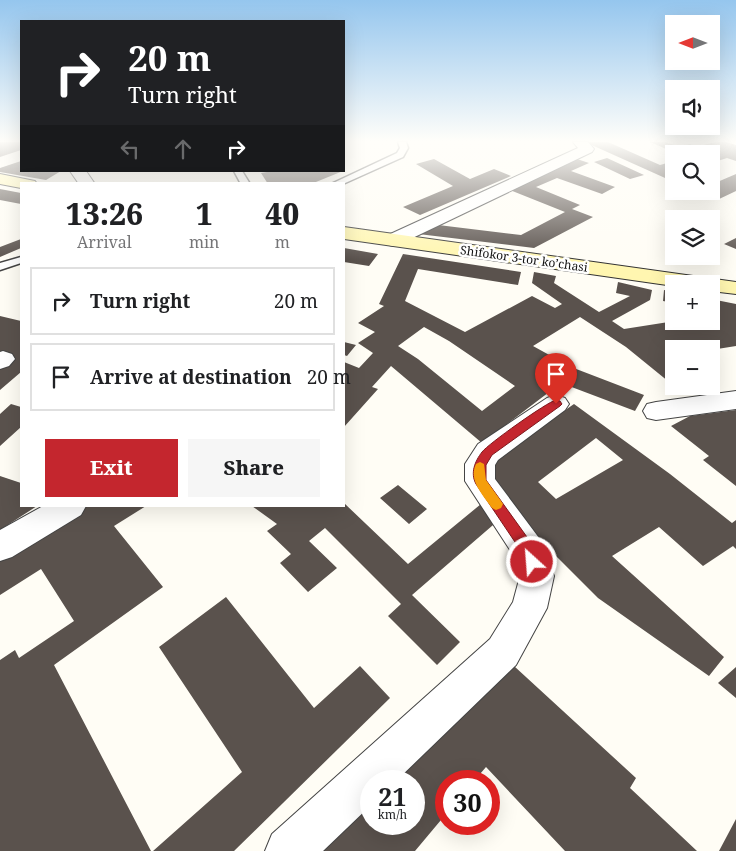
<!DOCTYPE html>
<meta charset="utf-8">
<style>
:root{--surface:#fff;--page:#f6f6f6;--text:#202124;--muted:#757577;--line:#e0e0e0;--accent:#c4262e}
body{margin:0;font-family:"Noto Serif",serif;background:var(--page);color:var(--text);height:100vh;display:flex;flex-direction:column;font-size:19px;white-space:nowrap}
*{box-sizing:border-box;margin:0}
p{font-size:16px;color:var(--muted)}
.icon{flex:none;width:28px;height:28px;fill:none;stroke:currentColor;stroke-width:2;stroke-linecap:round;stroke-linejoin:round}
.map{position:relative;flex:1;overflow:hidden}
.side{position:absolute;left:20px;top:182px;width:325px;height:325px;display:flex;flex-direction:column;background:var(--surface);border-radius:0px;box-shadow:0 5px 20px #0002}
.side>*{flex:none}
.hud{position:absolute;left:20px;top:20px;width:325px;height:152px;border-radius:0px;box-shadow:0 5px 20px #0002;background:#202124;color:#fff;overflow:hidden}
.needle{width:32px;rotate:270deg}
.fabs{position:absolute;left:665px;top:15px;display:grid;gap:10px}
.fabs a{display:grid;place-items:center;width:55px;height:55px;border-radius:0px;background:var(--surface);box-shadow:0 5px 20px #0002;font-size:25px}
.speed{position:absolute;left:360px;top:770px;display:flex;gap:10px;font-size:25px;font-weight:700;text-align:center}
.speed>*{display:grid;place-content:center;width:65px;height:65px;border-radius:50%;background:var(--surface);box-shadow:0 5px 20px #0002;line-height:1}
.speed small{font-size:12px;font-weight:400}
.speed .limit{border:8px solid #d22;background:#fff;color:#111}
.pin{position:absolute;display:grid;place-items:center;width:42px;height:42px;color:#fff;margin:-51px -21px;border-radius:50% 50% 50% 0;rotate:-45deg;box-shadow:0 0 5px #0007}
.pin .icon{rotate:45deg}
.me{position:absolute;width:55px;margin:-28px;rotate:334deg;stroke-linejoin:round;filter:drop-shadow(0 0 4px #0008)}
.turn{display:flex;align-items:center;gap:18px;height:105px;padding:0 25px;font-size:22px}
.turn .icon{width:65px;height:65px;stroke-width:2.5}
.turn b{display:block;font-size:35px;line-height:42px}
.lanes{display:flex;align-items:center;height:48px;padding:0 25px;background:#0003;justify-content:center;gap:25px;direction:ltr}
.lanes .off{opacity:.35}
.eta{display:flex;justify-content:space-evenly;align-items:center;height:85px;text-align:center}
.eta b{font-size:30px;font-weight:800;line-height:35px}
.primary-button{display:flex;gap:10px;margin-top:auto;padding:10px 25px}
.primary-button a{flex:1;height:58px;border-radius:0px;background:var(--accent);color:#fff;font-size:20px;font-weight:800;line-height:58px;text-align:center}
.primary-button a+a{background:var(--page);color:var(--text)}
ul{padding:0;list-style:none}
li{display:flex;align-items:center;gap:15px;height:68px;margin:0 10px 8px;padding:0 15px;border:2px solid var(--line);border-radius:0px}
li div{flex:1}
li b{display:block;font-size:19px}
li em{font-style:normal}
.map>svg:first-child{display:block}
.building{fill:#5a524d;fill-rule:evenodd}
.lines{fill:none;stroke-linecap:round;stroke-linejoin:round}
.lane-casing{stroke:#444;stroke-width:3}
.street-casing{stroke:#444;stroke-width:2}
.secondary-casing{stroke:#333;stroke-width:2}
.lane{fill:#fff;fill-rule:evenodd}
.street{fill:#fff;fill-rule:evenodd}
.secondary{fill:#fff6b0;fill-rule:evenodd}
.route{fill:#c4262e;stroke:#7f191e}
.slow{fill:#f59e0b}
.labels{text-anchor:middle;stroke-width:5;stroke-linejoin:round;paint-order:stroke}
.far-street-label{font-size:12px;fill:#111;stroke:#fff}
</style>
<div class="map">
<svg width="736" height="851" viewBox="0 0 736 851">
<rect width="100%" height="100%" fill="#fffdf5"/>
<path class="building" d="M0 142H21V150L0 157Z
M585 142H608L660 165 674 161V182Z
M650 142H666L679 147 690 144 697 147 715 142H726L736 145V161L727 158 711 163V154H678Z
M574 158 589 163 571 171 615 187 602 194 557 178 536 187 580 205 572 209 593 217 534 248 410 233 430 224 521 235 565 212 505 188Z
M607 158 644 175 630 179 594 162Z
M434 159 470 179 494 169 511 176 420 215 403 207 453 186 416 164Z
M21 161V171H61L46 180 0 172V168Z
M273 171H343L311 184H268L261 173Z
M736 174V191L717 200 696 191H711V181L715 183Z
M0 189 21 193V204L0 200Z
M736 238V249L724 244Z
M21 239V248L0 257V247Z
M344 248 378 254 369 266 344 262Z
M403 254 521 272 518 285 418 269 405 301 465 332 532 296 555 308 562 304 532 283 534 272 556 276 554 283 599 312 630 296 616 293 618 282 652 290 650 300 612 321 624 329 675 321H711V316L714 315 711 313V299L736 304V346L711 350V349H674V357L668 358 674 362V386L626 347 580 317 533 346 571 367 644 395 635 411 561 383 482 443 391 366 372 387 378 389 344 427V362L359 368 373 353 358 343 375 332 358 323 384 306 379 304ZM424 327 449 341 515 386 482 411 418 359 398 346Z
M664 290 674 292V303L663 301Z
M0 316 21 321V372L0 390Z
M344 342 356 345 347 356 344 355Z
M674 386H700L683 393Z
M11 404 21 407V427L0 446V414Z
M574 404 670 474 732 523 736 520V549L733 546 703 566 659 527 612 556 724 657 709 676 598 598 490 490 486 465ZM596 438 623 460 556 499 538 482Z
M736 410V486L703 460 709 456 671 426 690 416Z
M0 476 21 483V506H37L0 530Z
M398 485 427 509 409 524 380 498Z
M344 503 408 564 481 504 500 519 412 595 460 642 437 665 388 616 401 604 325 528 309 541 337 568 308 592 280 563 291 554 267 531 277 524 252 506H344Z
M83 506H146L114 526 163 587 54 665 151 851H0V660L15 650 19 658 74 621 41 569 0 595V555Z
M226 597 314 708 360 666 390 698 234 851H153L242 772 159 647Z
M503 656 636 778 630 788 697 851H565L486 767 474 781H446V814L415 851H322L371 798V824H414V781H387Z
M736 667V698L718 683Z
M736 819V851H719Z"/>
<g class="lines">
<g class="lane-casing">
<path id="lane" d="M398 142H406L408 148 403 157 343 184H331L397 153 400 148Z
M234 171H242L250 184H241Z
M21 257V263L0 270V263Z"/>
</g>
<g class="street-casing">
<path id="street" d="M573 142H588L594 149 592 152 400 244 393 246 386 244 384 240 386 236 578 148Z
M70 171H86L95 184H79Z
M3 351 12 354 15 359 9 366 0 369V352Z
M736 391V409L656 420 647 418 643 411 647 404 656 402Z
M556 395 565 398 569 404 565 410 498 460 495 465V479L539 538 554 576 547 608 516 665 396 781H371V805L323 851H265L272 834 490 639 513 602 520 576 512 553 465 481V464L478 444 547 398Z
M43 506H86L81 515 12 557 0 561V530Z"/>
</g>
<g class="secondary-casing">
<path id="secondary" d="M0 174 35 181 37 184H21V188L0 184Z
M344 227 736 282V294L711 291V284H674V286L344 239Z"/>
</g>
<use href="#lane" class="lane"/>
<use href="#street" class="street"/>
<use href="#secondary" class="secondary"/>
</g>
<linearGradient id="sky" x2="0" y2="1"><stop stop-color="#95c6ee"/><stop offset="0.54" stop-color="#fffefa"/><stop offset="1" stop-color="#fffefa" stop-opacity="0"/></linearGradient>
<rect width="736" height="261" fill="url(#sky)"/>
<path class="route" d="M556 400 560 401 562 404 560 406 492 455 486 465V480L532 544 539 562 537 566 532 568 527 566 521 551 476 484C470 473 475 461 482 452 488 444 547 402 556 400Z"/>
<path class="slow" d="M480 462 484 464 486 480 501 501 503 504 501 508 496 510 492 508C483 495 468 480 476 464Z"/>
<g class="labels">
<g class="far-street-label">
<text transform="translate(524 259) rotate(8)" y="4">Shifokor 3-tor koʼchasi</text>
</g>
</g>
</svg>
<div class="fabs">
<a><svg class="needle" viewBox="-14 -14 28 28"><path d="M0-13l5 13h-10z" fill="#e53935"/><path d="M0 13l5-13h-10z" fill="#757577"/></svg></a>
<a><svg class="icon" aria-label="sound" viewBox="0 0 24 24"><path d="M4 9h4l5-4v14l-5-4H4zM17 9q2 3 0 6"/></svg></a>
<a><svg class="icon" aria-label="search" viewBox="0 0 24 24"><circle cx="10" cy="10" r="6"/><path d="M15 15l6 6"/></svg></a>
<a><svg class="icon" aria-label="layers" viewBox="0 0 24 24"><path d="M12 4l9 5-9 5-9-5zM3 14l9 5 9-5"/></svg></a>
<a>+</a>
<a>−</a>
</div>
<div class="speed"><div>21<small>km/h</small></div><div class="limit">30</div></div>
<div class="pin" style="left:556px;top:404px;background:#d93025"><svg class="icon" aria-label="arrive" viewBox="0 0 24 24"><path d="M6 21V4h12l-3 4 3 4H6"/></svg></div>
<svg class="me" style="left:532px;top:562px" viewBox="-20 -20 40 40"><circle r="17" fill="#c4262e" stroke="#fff" stroke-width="3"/><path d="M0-11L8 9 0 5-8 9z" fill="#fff"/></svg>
<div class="hud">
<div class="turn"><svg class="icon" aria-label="right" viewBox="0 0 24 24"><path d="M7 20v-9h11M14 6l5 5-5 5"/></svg><div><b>20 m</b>Turn right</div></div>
<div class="lanes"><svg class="icon off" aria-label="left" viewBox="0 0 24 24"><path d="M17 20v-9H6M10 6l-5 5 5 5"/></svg><svg class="icon off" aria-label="ahead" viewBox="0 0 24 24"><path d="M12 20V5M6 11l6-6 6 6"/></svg><svg class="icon" aria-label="right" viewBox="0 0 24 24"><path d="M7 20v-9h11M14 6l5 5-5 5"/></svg></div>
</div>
<section class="side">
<div class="eta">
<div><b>13:26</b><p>Arrival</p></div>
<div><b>1</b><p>min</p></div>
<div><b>40</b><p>m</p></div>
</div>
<ul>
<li><svg class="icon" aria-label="right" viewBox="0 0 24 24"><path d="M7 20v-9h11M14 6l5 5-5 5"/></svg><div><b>Turn right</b></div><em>20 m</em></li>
<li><svg class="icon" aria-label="arrive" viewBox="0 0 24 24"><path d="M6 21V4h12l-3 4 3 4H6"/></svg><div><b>Arrive at destination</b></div><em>20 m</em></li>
</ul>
<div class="primary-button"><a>Exit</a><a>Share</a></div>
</section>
</div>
